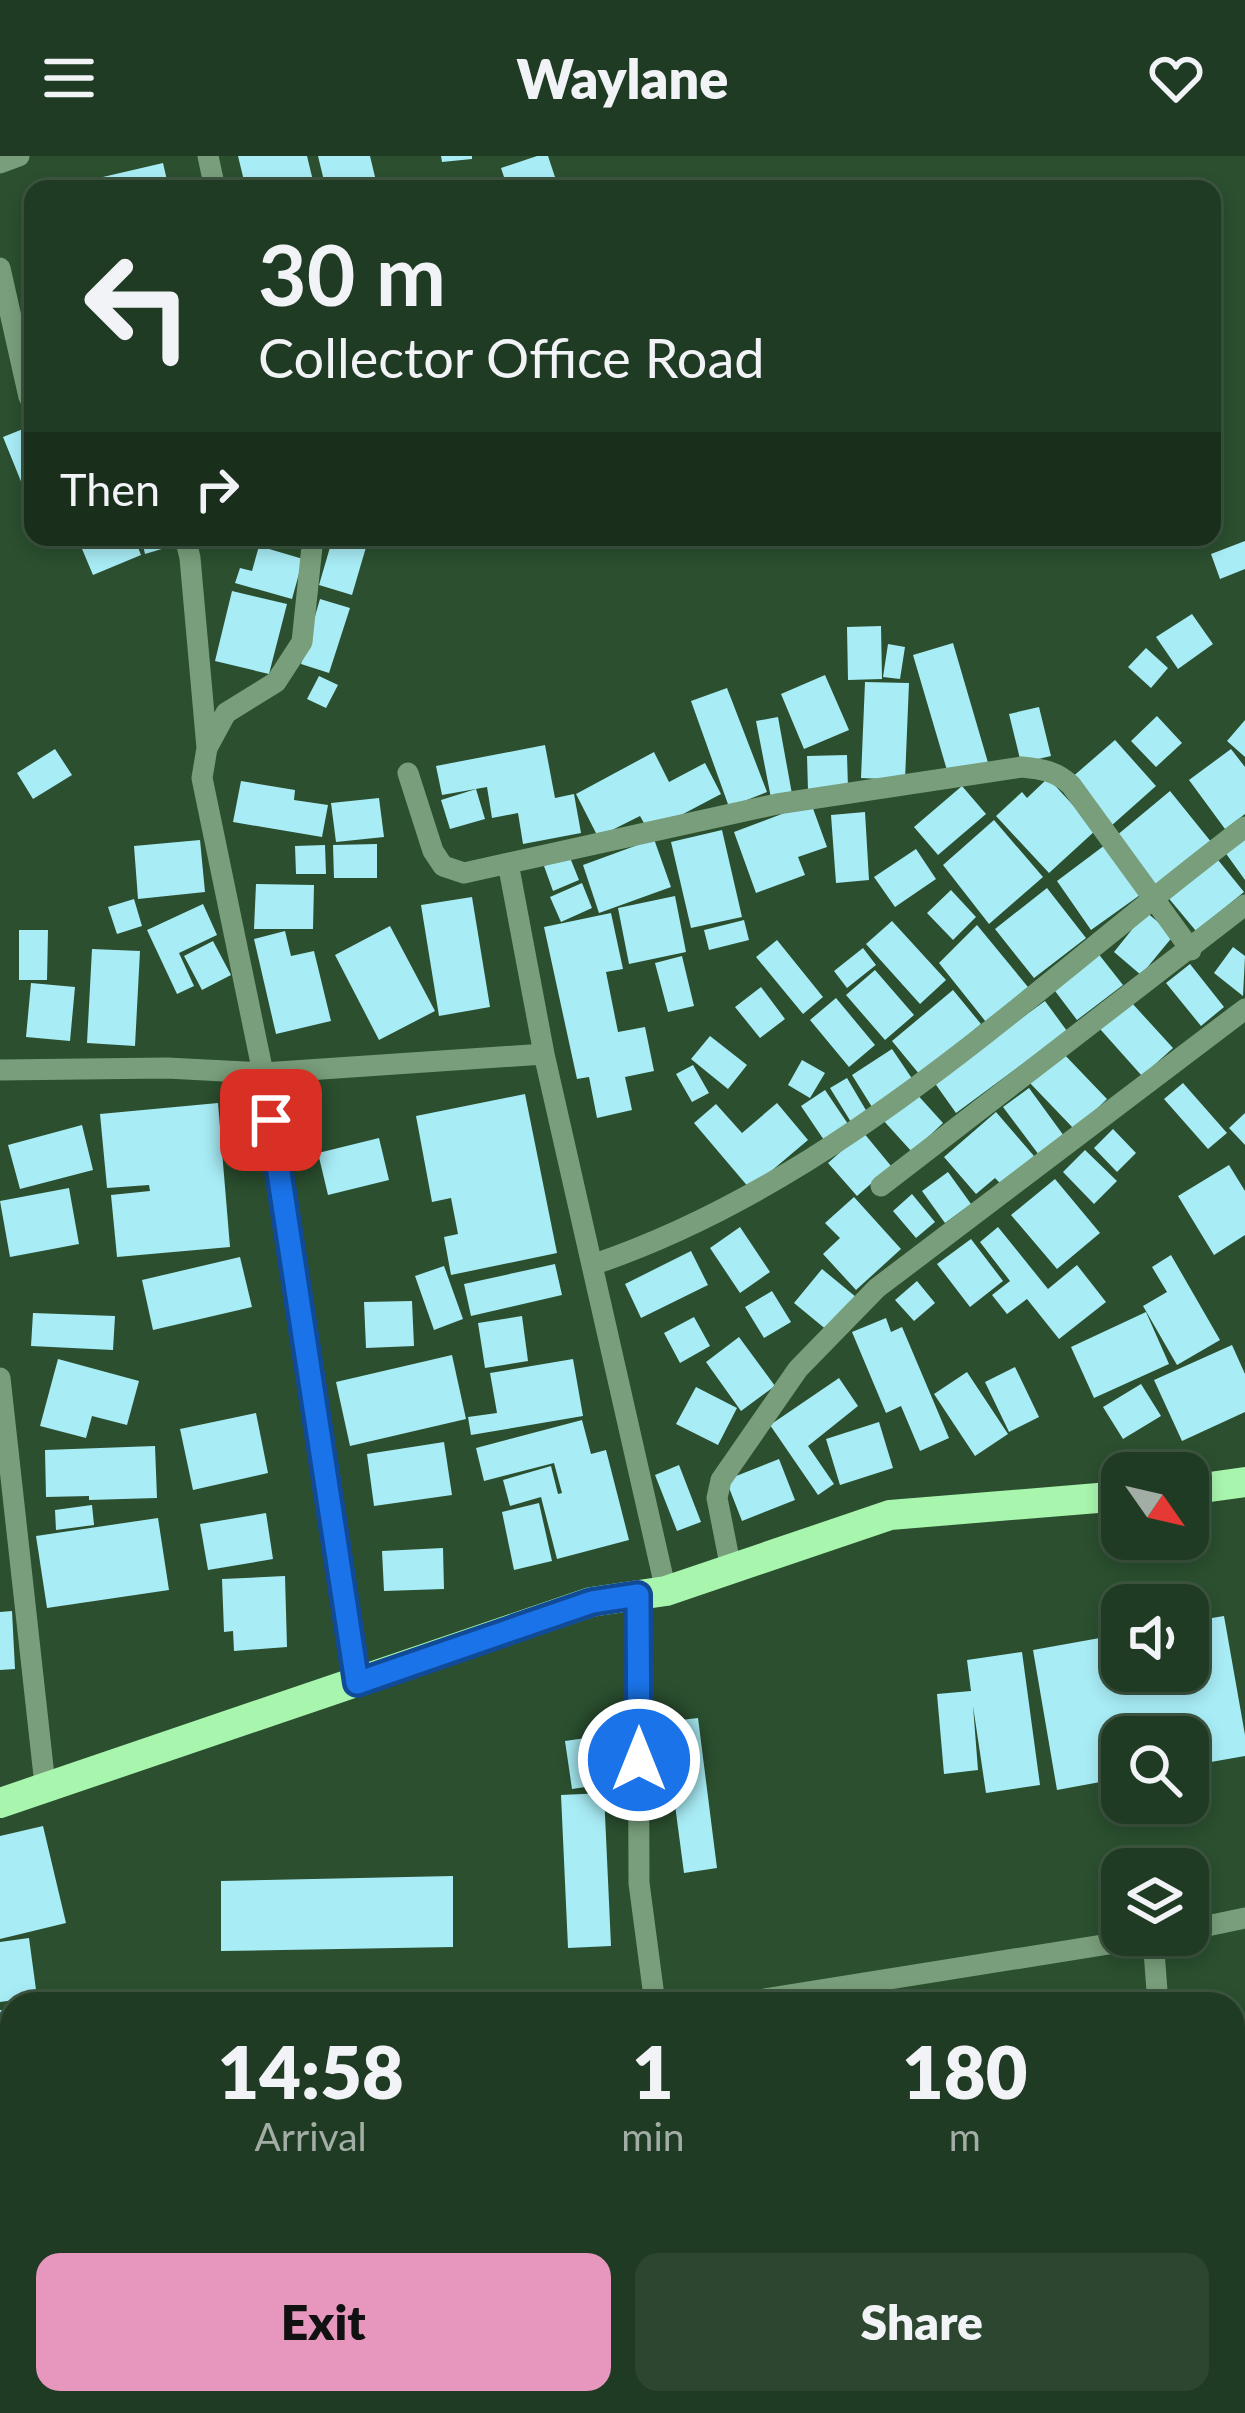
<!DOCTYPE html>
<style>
:root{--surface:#203b23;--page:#2d4630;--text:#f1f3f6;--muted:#a2ada6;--line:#3d5541;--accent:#e797bd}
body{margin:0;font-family:Lato,sans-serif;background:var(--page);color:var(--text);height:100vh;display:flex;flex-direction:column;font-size:45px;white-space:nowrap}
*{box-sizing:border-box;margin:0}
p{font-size:39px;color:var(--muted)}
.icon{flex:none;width:66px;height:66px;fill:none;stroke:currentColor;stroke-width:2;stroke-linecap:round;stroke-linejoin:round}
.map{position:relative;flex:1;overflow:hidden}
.drawer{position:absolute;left:0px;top:1836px;width:1245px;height:423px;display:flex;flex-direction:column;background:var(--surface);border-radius:36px 36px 0 0;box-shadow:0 6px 18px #0003,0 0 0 3px var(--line)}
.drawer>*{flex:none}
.guide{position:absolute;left:24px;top:24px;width:1197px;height:366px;border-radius:24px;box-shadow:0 6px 18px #0003,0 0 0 3px var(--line);background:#203b23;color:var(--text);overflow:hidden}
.needle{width:78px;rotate:124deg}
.fabs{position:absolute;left:1101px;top:1296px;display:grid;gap:24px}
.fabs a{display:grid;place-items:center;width:108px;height:108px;border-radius:24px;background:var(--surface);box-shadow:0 6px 18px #0003,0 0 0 3px var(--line);font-size:60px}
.pin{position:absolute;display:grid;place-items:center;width:102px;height:102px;color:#fff;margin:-51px;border-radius:24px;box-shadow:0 6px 18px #0006}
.me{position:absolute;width:132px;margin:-66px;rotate:0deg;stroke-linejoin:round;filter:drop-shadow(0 0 9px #0008)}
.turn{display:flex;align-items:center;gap:42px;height:252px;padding:0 36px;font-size:54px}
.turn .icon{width:156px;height:156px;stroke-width:2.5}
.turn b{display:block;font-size:84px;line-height:102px}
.then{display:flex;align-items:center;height:114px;padding:0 36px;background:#0003;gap:24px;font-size:45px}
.eta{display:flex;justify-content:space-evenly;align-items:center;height:204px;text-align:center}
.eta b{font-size:72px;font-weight:800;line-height:84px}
.cta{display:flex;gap:24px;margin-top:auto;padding:24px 36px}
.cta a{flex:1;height:138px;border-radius:24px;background:var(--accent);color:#111;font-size:48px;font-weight:800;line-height:138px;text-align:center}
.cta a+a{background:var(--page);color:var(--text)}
header{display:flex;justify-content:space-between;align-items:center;height:156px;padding:0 36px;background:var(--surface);font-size:54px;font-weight:800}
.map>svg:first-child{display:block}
.building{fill:#a8ecf5}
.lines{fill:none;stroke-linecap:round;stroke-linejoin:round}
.minor{stroke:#799e7b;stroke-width:21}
.major{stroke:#a8f5ad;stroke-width:30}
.route-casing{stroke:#114b97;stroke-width:30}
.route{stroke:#1a73e8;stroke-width:21}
</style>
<header><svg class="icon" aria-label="menu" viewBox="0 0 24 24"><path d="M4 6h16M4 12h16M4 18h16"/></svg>Waylane<svg class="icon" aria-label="heart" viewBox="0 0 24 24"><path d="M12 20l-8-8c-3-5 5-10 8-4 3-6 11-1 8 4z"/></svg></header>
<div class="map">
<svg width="1245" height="2257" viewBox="0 0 1245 2257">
<rect width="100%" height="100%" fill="#2b4f2f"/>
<path class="building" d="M238 0H307L315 33H246Z
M318 0H370L376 25 326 33Z
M441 0H472V3L442 6Z
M537 0H548L559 33H508L501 12Z
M163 7 169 33H92L90 24Z
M33 59V89L22 64Z
M33 133V162L21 140Z
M33 269V355L3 281Z
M77 381H134L141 399 93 419Z
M141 381H173L175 389 145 398Z
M333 381H369L352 439 319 429Z
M1245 385V413L1220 423 1211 398Z
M259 390 303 403 292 443 235 427 240 412 252 415Z
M232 435 287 448 269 518 215 505Z
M320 443 350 452 329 517 301 508Z
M1192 458 1213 488 1178 513 1156 481Z
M881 470 882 523 848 524 847 471Z
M953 487 989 610 949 621 913 499Z
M888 488 905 491 900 523 883 521Z
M1146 492 1168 512 1151 532 1128 511Z
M825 519 849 574 804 593 781 538Z
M319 520 338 529 326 552 307 543Z
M865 526 909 527 905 624 861 622Z
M727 532 767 636 729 651 691 545Z
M1039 551 1051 600 1021 607 1009 558Z
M1157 560 1182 587 1156 611 1131 585Z
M778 561 792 638 771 642 756 565Z
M1245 564V601L1227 585Z
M1115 584 1156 630 1111 670 1070 623Z
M545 589 555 642 574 638 581 677 523 688 518 657 492 662 487 631 442 639 436 610Z
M55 593 72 619 33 643 17 617Z
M1231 593 1245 611V658L1225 673 1189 624Z
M654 596 669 626 705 607 721 638 649 676 640 660 598 681 576 638Z
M847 599 848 632 808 634 807 600Z
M1048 622 1096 674 1049 717 996 660 1022 636 1027 642Z
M241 625 295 634 294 644 328 649 322 681 233 666Z
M962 630 986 658 938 699 914 671Z
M476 633 485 663 450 673 441 644Z
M1170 635 1212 687 1158 732 1116 680Z
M379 642 384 681 336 686 331 647Z
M811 647 827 691 798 701 805 719 756 737 734 676Z
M865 656 869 724 836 727 831 659Z
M994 664 1043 721 989 768 943 709Z
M722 674 742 761 691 772 671 686Z
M1245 675V724L1222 692Z
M654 683 671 731 599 757 583 709Z
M200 684 205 736 138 743 134 690Z
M377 688V722H334L333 689Z
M325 689 326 718H296L295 690Z
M1105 689 1140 739 1091 774 1057 725Z
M916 693 936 723 895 751 874 721Z
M569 699 579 724 553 735 544 710Z
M1214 699 1244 736 1196 775 1166 739Z
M582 727 592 752 561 766 550 741Z
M256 728 314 729 313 773H254Z
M1047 732 1086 782 1034 822 995 773Z
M951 734 976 761 953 784 927 757Z
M675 740 686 796 629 808 618 752Z
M472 741 490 851 439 860 421 749Z
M134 743 142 770 117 778 108 751Z
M203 748 217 779 179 797 194 830 177 838 147 774Z
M1146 756 1174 779 1141 819 1114 796Z
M611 757 623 813 606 816 618 876 645 871 654 915 625 921 632 954 597 962 589 921 577 923 544 771Z
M744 764 749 784 709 794 704 774Z
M892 765 946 824 920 848 866 788Z
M977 769 1028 831 986 866 939 807Z
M390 770 435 855 379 884 335 799Z
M19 774H48L47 824H19Z
M285 775 291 800 314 795 331 865 276 878 254 783Z
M777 784 823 841 803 858 756 801Z
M213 785 231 819 202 834 184 800Z
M1233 791 1245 800 1243 840 1214 817Z
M863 792 876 809 847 832 834 815Z
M92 793 140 795 135 890 87 887Z
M1097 796 1123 829 1077 864 1052 831Z
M682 800 694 850 668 856 655 807Z
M1190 808 1224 851 1201 870 1166 827Z
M875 814 914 859 885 884 846 839Z
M31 827 75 831 70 885 26 881Z
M761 831 785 863 760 882 735 851Z
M953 834 981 868 920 919 892 885Z
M836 842 875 889 849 911 810 864Z
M1045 845 1067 875 956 957 934 926Z
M1131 846 1173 892 1142 920 1100 873Z
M710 880 747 909 728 933 691 903Z
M892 893 913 924 872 951 852 919Z
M1060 894 1107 943 1075 974 1028 925Z
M802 904 825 917 810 942 788 929Z
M693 909 709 937 692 946 676 918Z
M847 922 867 956 851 966 830 932Z
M1183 927 1227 977 1208 993 1164 943Z
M1029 932 1064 980 1039 999 1003 951Z
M825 934 848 968 824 984 801 950Z
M914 935 943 967 912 996 883 964Z
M525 938 557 1097 451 1119 444 1081 458 1078 451 1042 432 1046 416 960Z
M218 947 230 1091 117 1101 111 1039 150 1035 149 1029 107 1032 100 958Z
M777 947 808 984 750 1033 694 967 716 948 742 977Z
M996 956 1034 1000 1001 1028 995 1022 976 1038 944 1001Z
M1245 957V989L1229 972Z
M82 969 93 1014 20 1033 8 989Z
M1113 973 1136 997 1117 1016 1094 992Z
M863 976 891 1010 857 1040 828 1007Z
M379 982 389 1024 328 1039 318 997Z
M1085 994 1117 1025 1094 1048 1063 1016Z
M1229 1009 1245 1035V1079L1214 1099 1178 1040Z
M948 1016 971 1048 945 1067 922 1035Z
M1055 1023 1100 1077 1057 1113 1011 1059Z
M69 1032 79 1088 10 1101 0 1045Z
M912 1038 935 1066 916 1082 893 1055Z
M854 1041 901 1093 856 1134 823 1098 840 1082 825 1067Z
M740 1071 770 1116 740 1137 710 1092Z
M998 1071 1048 1133 1077 1109 1106 1146 1059 1183 1027 1143 1007 1158 992 1139 1010 1125 980 1086Z
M971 1083 1003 1125 970 1151 937 1108Z
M691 1095 708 1129 641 1162 625 1128Z
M1171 1099 1220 1184 1177 1209 1143 1150 1167 1136 1152 1111Z
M240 1101 252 1151 153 1174 142 1124Z
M555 1108 562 1139 471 1160 464 1128Z
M444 1110 463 1163 434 1174 415 1120Z
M822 1113 856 1141 828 1175 794 1147Z
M917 1125 935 1147 914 1165 895 1144Z
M772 1135 791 1166 764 1182 745 1151Z
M412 1145 414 1190 366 1192 364 1146Z
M1146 1156 1169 1208 1094 1242 1071 1191Z
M33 1157 115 1160 113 1194 31 1190Z
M522 1160 528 1205 485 1212 478 1167Z
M694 1161 710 1190 680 1207 664 1177Z
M886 1162 891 1176 902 1171 949 1282 920 1295 901 1250 886 1257 852 1176Z
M739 1181 775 1230 741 1255 706 1206Z
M1232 1189 1245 1218V1256L1182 1285 1154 1224Z
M452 1199 466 1263 350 1290 336 1226Z
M58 1203 139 1225 127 1269 92 1260 86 1282 40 1270Z
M573 1203 583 1260 471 1279 468 1261 497 1257 490 1217Z
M1015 1211 1039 1261 1009 1276 985 1226Z
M967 1216 1008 1278 975 1300 934 1238Z
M839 1222 858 1250 808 1290 834 1328 818 1339 770 1269Z
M1141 1228 1161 1260 1123 1283 1103 1251Z
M696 1231 737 1252 718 1289 676 1268Z
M256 1257 268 1317 193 1334 180 1273Z
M582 1264 591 1298 606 1294 629 1384 557 1403 541 1341 510 1350 503 1324 551 1310 558 1338 562 1337 554 1307 484 1325 476 1292Z
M879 1266 893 1312 840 1329 826 1283Z
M444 1286 452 1339 374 1350 367 1298Z
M155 1290 157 1342 89 1344V1340L46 1341 45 1294Z
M779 1303 795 1344 742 1365 726 1324Z
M679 1309 701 1366 677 1375 655 1319Z
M539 1347 552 1405 514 1414 502 1356Z
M92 1349 94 1369 56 1374 55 1354Z
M266 1357 273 1403 208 1414 200 1368Z
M158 1362 169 1434 47 1452 36 1380Z
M443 1392 444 1433 384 1435 382 1395Z
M285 1420 287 1491 234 1495 233 1475 224 1476 222 1423Z
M12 1455 15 1513 0 1514V1456Z
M1224 1460 1245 1579V1600L1188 1610V1581H1122V1622L1057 1634 1033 1494 1122 1478V1515H1188V1466Z
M1022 1496 1040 1629 986 1637 973 1550 978 1614 944 1618 937 1538 971 1535 967 1504Z
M698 1562 717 1712 684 1717 664 1566Z
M620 1577 626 1625 572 1633 565 1585Z
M604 1637 611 1790 568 1792 561 1639Z
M43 1670 66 1767 0 1783V1680Z
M453 1720V1791L221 1795V1725Z
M29 1782 37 1841 0 1846V1786Z
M444 1833 445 1848H270V1844Z
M0 1854H12V1885H0Z
M0 1888H12V1926H0Z
M12 1936V1965L0 1966V1937Z
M12 2074V2120L1 2124 0 2079Z
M1245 2114V2257H1219L1217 2247H1233V2116Z
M12 2161V2232L0 2237V2167Z
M12 2238V2247H77L52 2257H0V2242Z
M419 2247H492L495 2257H422Z
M736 2247H879L881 2257H738Z
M942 2247H1019L1021 2257H898Z
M1051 2247H1130L1132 2257H1053Z"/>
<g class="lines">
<path class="minor" d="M208 0 215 33
M0 7 19 0
M0 112 29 241
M185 381 190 402 207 592
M313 381 302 486 276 526 226 557 207 592 202 622 263 917 357 1527
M408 617 433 695 443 710 464 717 777 648 1022 611C1042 613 1056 615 1071 629L1191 794
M508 707 544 898
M0 914 167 912 263 917 544 898 666 1435
M881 1030 1245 749
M592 1109C844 1024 1036 828 1245 671
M0 1222 45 1629
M731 1413 717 1342 721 1324 798 1213 877 1132 1245 853
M638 1439 639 1727 655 1848
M1188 1774 1245 1762
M1153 1782 1158 1848
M733 1848 1165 1779
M708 2247 709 2257"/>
<path class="major" d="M1188 1334 1245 1326
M0 1647 591 1446 666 1435 890 1359 1122 1340"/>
</g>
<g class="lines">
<g class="route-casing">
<path id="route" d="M271 964 357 1527 592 1446 638 1439 639 1604"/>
</g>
<use href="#route" class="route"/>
</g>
</svg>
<div class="fabs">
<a><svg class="needle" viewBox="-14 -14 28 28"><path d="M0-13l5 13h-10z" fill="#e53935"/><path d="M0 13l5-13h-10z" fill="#a2ada6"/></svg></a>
<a><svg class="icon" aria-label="sound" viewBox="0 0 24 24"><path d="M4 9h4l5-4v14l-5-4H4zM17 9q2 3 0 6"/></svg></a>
<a><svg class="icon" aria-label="search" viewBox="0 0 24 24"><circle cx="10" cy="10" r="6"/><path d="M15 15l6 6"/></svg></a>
<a><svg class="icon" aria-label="layers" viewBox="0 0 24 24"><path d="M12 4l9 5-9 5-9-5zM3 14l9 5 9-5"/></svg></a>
</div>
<div class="pin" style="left:271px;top:964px;background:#d93025"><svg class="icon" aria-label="arrive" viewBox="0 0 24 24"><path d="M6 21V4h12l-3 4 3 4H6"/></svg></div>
<svg class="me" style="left:639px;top:1604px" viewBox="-20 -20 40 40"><circle r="17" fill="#1a73e8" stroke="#fff" stroke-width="3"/><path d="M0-11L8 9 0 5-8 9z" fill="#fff"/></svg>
<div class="guide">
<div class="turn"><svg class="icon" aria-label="left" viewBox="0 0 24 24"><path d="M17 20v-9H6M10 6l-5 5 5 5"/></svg><div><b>30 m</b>Collector Office Road</div></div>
<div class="then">Then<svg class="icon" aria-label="right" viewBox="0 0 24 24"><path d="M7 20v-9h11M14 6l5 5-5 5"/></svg></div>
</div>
<section class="drawer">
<div class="eta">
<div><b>14:58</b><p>Arrival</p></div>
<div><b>1</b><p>min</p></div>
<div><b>180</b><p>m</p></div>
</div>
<div class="cta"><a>Exit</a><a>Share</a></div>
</section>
</div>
